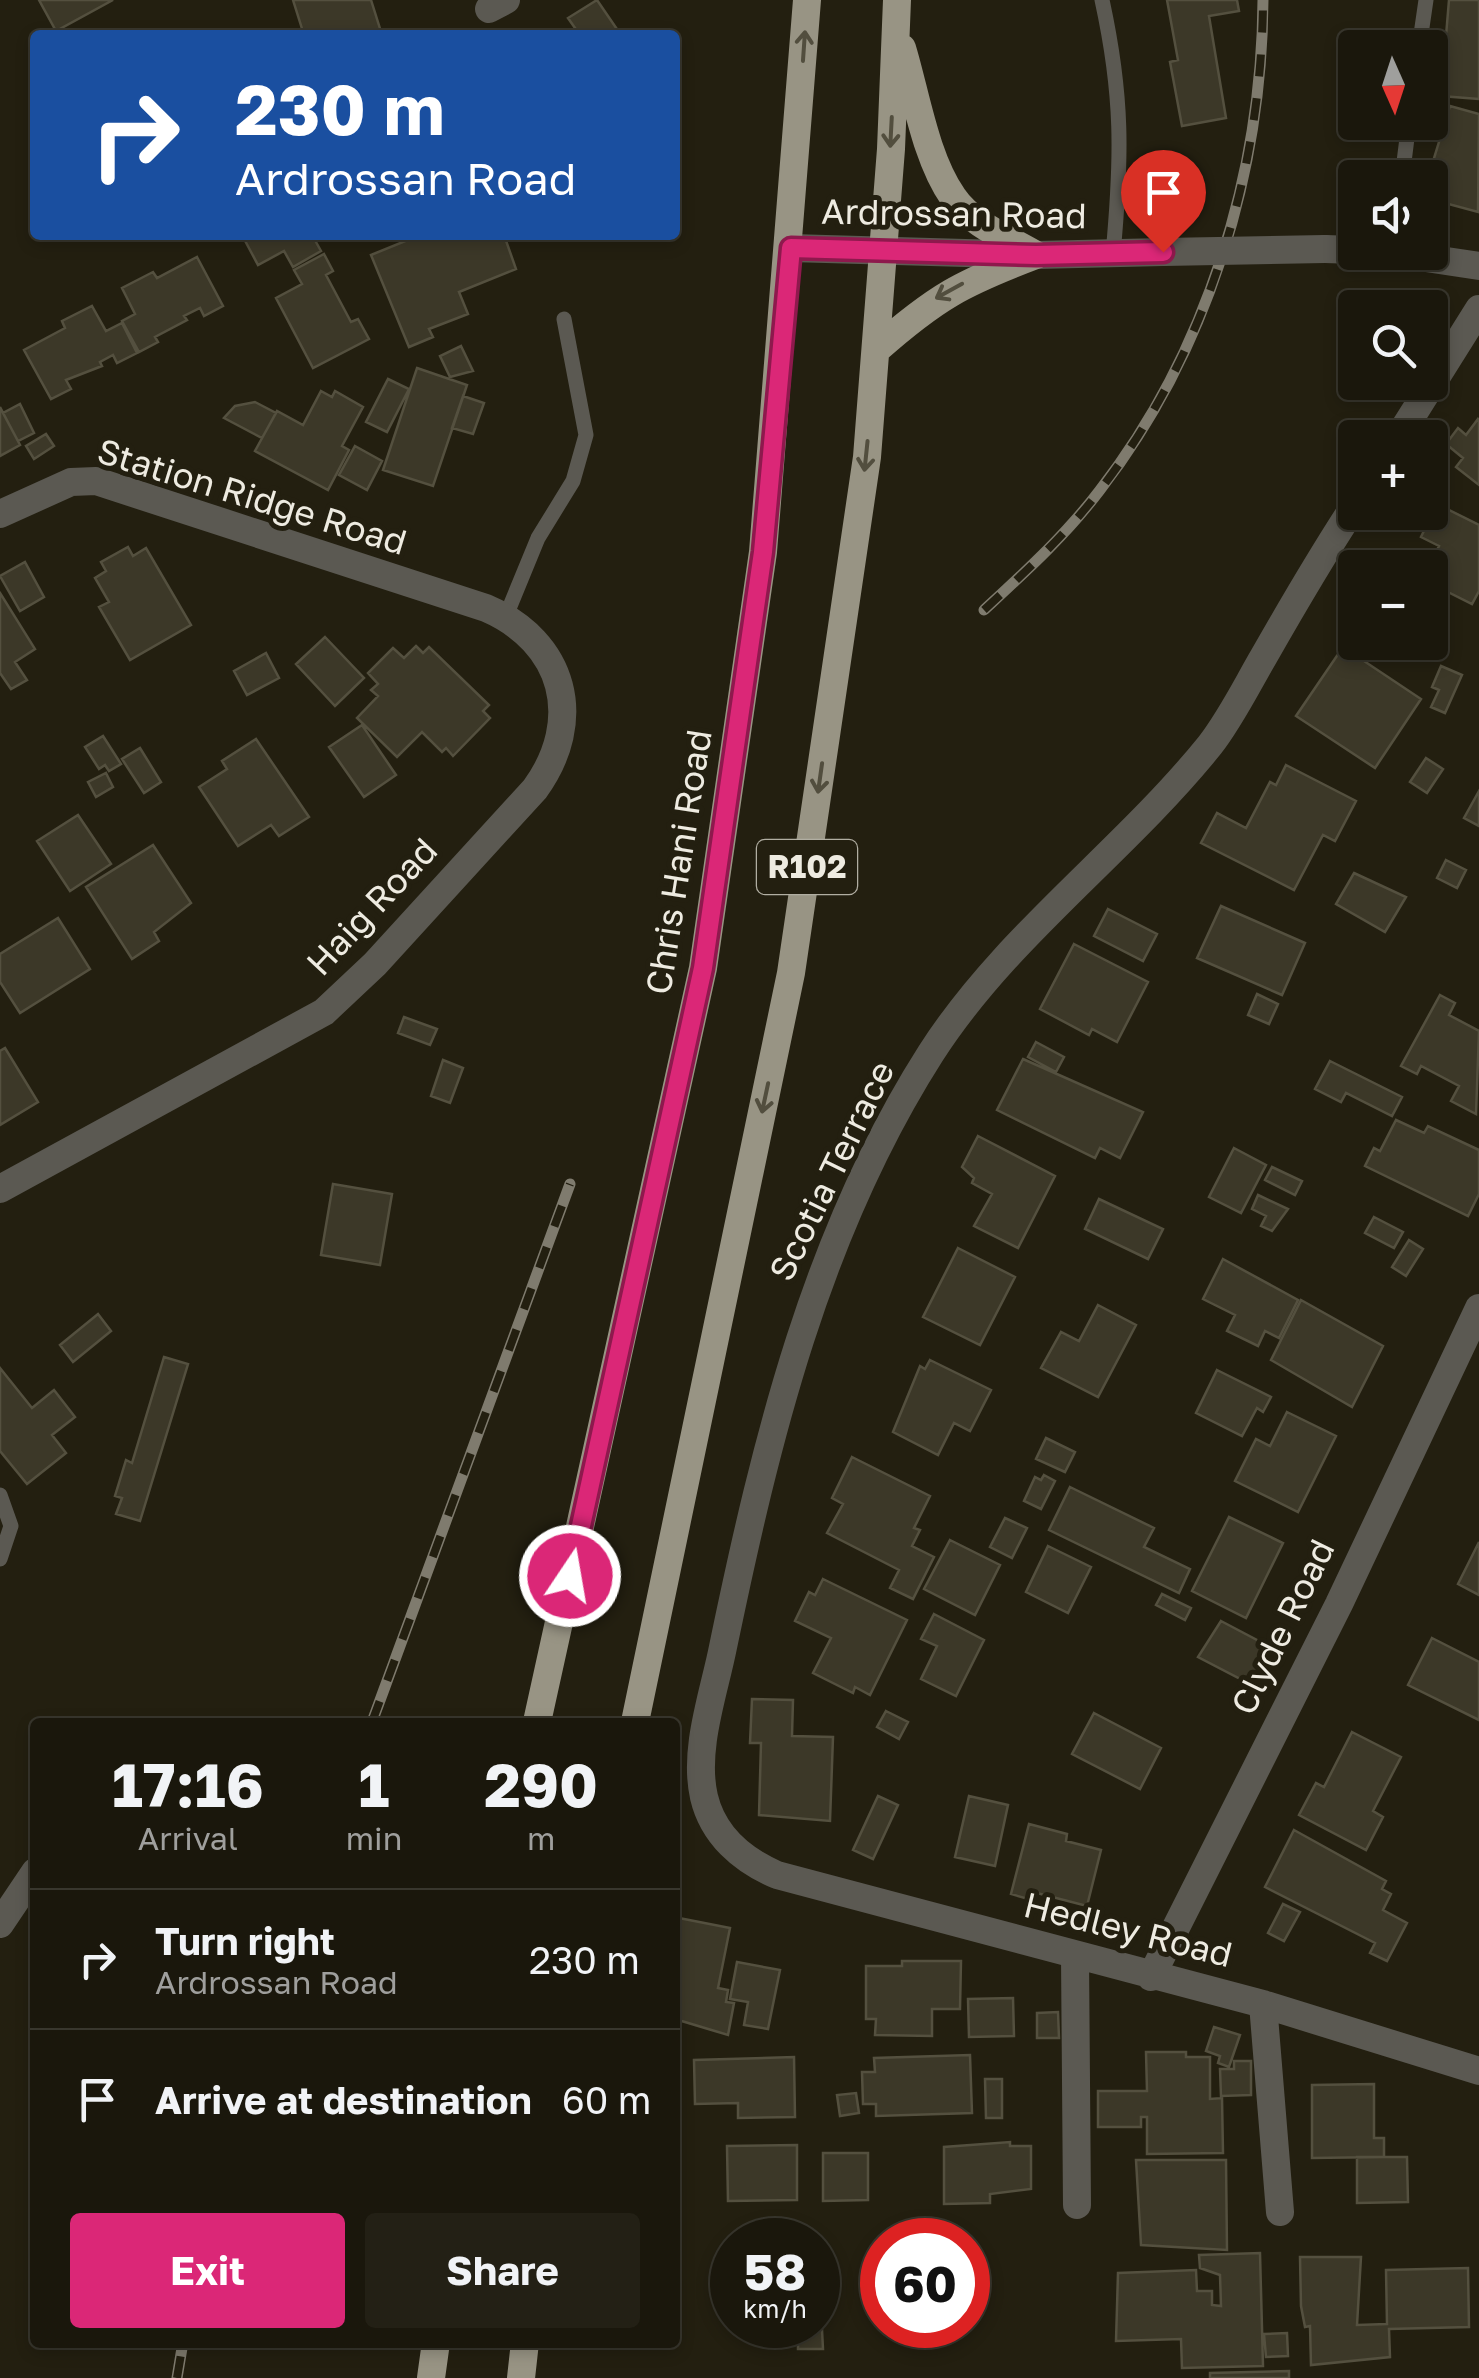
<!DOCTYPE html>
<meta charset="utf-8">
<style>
:root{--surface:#1a170c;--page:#232015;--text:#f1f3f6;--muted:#9f9f9d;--line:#38362d;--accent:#db2777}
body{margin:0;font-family:"Golos Text",sans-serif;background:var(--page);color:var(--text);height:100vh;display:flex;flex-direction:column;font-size:38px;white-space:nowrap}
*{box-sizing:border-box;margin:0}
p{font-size:32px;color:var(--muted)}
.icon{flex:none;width:55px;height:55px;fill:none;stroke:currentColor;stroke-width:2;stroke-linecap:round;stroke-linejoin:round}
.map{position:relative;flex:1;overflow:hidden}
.details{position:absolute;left:30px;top:1718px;width:650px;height:630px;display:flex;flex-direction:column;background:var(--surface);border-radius:10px;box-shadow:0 5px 15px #0003,0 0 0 2px var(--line)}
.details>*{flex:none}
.guide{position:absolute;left:30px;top:30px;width:650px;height:210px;border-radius:10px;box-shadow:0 5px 15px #0003,0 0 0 2px var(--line);background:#1a4fa0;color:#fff;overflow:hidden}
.needle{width:65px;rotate:177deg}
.tools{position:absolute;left:1338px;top:30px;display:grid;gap:20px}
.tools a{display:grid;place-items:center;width:110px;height:110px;border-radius:10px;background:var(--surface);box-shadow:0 5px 15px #0003,0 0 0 2px var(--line);font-size:50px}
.speed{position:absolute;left:710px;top:2218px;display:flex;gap:20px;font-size:50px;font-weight:700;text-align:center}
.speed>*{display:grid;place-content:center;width:130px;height:130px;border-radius:50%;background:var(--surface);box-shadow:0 5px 15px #0003,0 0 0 2px var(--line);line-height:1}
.speed small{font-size:25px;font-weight:400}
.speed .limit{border:15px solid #d22;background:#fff;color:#111}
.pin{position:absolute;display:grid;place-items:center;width:85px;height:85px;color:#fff;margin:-102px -42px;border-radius:50% 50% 50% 0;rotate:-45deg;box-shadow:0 0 10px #0007}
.pin .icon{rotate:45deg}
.me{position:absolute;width:110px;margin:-55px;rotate:12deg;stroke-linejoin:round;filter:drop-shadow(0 0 8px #0008)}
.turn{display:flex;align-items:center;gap:35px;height:210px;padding:0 40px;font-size:45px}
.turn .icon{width:130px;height:130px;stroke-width:2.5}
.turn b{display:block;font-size:70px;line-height:85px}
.eta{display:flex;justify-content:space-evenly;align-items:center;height:170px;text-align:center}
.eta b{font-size:60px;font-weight:700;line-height:70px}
.action{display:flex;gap:20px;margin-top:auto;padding:20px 40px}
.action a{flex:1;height:115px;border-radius:10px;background:var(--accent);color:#fff;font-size:40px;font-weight:700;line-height:115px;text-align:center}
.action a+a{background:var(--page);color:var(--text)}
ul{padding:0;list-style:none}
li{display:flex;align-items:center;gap:30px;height:140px;padding:0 40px;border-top:2px solid var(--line)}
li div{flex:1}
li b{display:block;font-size:38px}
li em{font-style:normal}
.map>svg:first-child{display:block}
.building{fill:#3c3828;stroke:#54503f;stroke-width:2.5}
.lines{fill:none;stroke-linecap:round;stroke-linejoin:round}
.service{stroke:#5b5952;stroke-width:15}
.minor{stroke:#5b5952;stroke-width:28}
.primary{stroke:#989484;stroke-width:28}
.rail-casing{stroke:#7f7b6e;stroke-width:11}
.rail{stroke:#231f10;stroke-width:8;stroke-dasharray:22;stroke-linecap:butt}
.minor-bridge{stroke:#5b5952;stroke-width:28}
.oneway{stroke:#524e3e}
.route-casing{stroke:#8e194d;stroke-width:25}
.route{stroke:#db2777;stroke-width:18}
.labels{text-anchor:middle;stroke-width:10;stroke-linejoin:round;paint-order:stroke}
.shield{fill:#231f10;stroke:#b1aea2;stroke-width:2.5}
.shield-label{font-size:32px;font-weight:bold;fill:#eeebe1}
.street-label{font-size:35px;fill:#eeebe1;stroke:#231f10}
</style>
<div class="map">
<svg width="1479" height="2378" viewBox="0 0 1479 2378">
<rect width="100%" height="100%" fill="#231f10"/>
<path class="building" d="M39 0H113L56 31Z
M293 0H371L382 35H304Z
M597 0 621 35H565L575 28 568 18Z
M1167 0H1237L1239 11 1209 16 1226 118 1182 126 1170 62 1178 60Z
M1449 0H1479V99L1441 96Z
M1450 106 1479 114 1478 212 1430 199 1428 178Z
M242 235H312L321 251 293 267 284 251 258 265Z
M420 235H504L516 269 459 292 468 314 429 329 433 337 409 347 371 255Z
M324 254 333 271 326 275 351 322 358 319 369 339 313 368 276 298 302 284 294 270Z
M197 257 223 306 204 316 200 308 184 316 187 320 155 337 158 342 139 352 122 321 135 314 122 288 153 272 157 278Z
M92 306 106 331 122 323 137 353 117 363 113 355 100 362 102 366 66 380 71 389 51 399 24 350 65 328 62 321Z
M461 346 473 371 450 377 440 356Z
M417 368 467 385 433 486 383 470Z
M388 379 409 389 387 432 366 422Z
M321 391 332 397 335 391 363 407 342 446 349 450 328 490 255 451 277 411 303 425Z
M463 396 484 403 473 434 452 428Z
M255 402 276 413 262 438 224 418 235 406Z
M20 404 34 433 18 441 3 413Z
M0 407 20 445 0 456Z
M1478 419 1479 420V485L1456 467 1463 458 1446 444 1458 428 1466 435Z
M46 434 54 446 34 459 26 446Z
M355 446 382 461 367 490 339 475Z
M1437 504 1479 525V591L1472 604 1430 583 1428 568 1439 546 1421 537Z
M128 547 133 556 146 548 191 625 130 660 99 607 109 602 95 578 106 571 101 562Z
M25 562 44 597 20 611 0 576Z
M0 593 35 649 15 662 27 680 11 689 0 673Z
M325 637 364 678 335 706 296 664Z
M416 646 423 653 429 647 489 705 483 711 490 718 453 756 446 748 442 752 422 732 397 757 357 718 378 696 371 690 378 684 368 673 393 648 404 658Z
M1343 647 1421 699 1375 768 1296 716Z
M266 653 279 678 247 695 234 671Z
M1441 666 1462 675 1445 713 1431 707 1439 690 1432 687Z
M362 725 396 775 364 797 329 747Z
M103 736 121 764 109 771 105 765 99 769 85 747Z
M256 739 309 817 279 836 271 825 238 846 199 787 227 769 222 761Z
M140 748 161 782 144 793 122 759Z
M1426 758 1443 769 1427 793 1410 782Z
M1286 765 1356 801 1335 841 1323 835 1294 890 1201 843 1217 813 1246 828 1270 782 1276 785Z
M106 773 113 787 96 797 88 782Z
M1479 791V826L1464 818Z
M78 815 111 864 70 891 37 841Z
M153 845 191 903 154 932 159 941 132 959 86 887Z
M1446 860 1466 870 1457 888 1437 878Z
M1354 873 1406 897 1385 932 1336 904Z
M1221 906 1305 943 1282 995 1197 958Z
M1108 909 1157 934 1143 961 1094 936Z
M58 918 90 969 20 1013 0 982V954Z
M1074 944 1148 982 1117 1042 1092 1029 1089 1035 1040 1009Z
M1257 994 1278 1004 1269 1024 1248 1015Z
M1440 995 1455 1003 1449 1015 1479 1031 1476 1114 1451 1101 1459 1086 1421 1066 1417 1074 1401 1066Z
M404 1017 437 1029 430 1045 398 1033Z
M1036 1042 1064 1057 1056 1072 1028 1057Z
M5 1048 38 1102 0 1125V1051Z
M1023 1059 1143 1112 1120 1158 1100 1148 1095 1158 997 1110Z
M443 1060 463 1068 450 1103 431 1096Z
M1330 1061 1402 1097 1392 1116 1346 1093 1341 1102 1315 1089Z
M1396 1120 1424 1133 1428 1126 1479 1150V1194L1468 1216 1365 1166 1374 1148 1380 1151Z
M978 1136 1055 1176 1018 1248 974 1226 992 1194 972 1183 974 1178 962 1167Z
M1234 1148 1266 1165 1241 1213 1209 1197Z
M1272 1167 1302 1181 1295 1195 1265 1180Z
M333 1184 392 1194 380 1265 321 1255Z
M1258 1195 1288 1209 1272 1231 1261 1226 1266 1216 1252 1209Z
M1099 1199 1163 1229 1148 1259 1085 1229Z
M1374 1217 1403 1232 1394 1248 1365 1233Z
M1409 1240 1423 1249 1406 1276 1392 1267Z
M958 1248 1015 1277 980 1345 923 1317Z
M1223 1259 1298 1300 1279 1338 1265 1331 1258 1346 1227 1331 1235 1315 1203 1299Z
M1301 1300 1383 1346 1352 1407 1271 1360Z
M1098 1305 1136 1325 1098 1397 1041 1368 1061 1332 1079 1341Z
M98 1314 111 1331 73 1362 60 1345Z
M164 1357 188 1364 140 1521 116 1514 122 1498 115 1496 126 1460 132 1463Z
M930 1360 991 1390 970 1431 954 1423 938 1455 893 1432 920 1366 925 1369Z
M0 1368 32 1408 54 1390 75 1417 52 1435 66 1453 27 1484 0 1451Z
M1217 1370 1271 1397 1263 1412 1257 1408 1242 1436 1196 1413Z
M1287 1412 1336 1436 1298 1512 1235 1481 1256 1439 1270 1446Z
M1046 1438 1075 1452 1065 1472 1036 1459Z
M852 1457 930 1496 914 1528 920 1530 912 1546 934 1557 913 1599 890 1588 899 1570 827 1533 843 1504 832 1498Z
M1044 1475 1055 1481 1041 1509 1024 1501 1035 1477 1041 1480Z
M1070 1487 1154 1528 1144 1547 1190 1569 1179 1593 1049 1530Z
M1229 1517 1283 1543 1246 1618 1192 1591Z
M1005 1518 1027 1528 1012 1558 990 1547Z
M950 1540 1000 1565 975 1615 924 1589Z
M1479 1542V1595L1458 1584Z
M1048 1546 1091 1567 1068 1613 1026 1592Z
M823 1579 907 1620 870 1695 855 1687 853 1693 813 1673 831 1638 795 1621 809 1592 815 1595Z
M1162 1594 1191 1608 1185 1620 1156 1605Z
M934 1614 984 1640 956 1696 921 1679 937 1646 921 1639Z
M1221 1621 1272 1648 1252 1685 1198 1657Z
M1432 1638 1479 1662V1720L1408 1685Z
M752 1699 793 1700 792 1736 833 1737 830 1821 759 1815 761 1743H750Z
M886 1711 908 1722 899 1739 877 1727Z
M1094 1713 1161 1748 1140 1789 1072 1754Z
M1352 1732 1401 1757 1373 1811 1383 1817 1366 1850 1299 1815 1316 1783 1324 1787Z
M878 1796 898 1805 873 1859 853 1850Z
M969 1796 1008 1805 995 1866 955 1857Z
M1029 1824 1067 1834 1066 1841 1101 1850 1087 1906 1037 1893 1035 1901 1011 1894Z
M1294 1830 1386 1881 1382 1889 1391 1894 1383 1910 1407 1923 1387 1961 1370 1953 1375 1943 1265 1887Z
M1283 1904 1300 1912 1284 1941 1268 1933Z
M679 1918 730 1928 718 1988 728 1990 726 2002 734 2003 728 2035 675 2019Z
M902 1961H961L960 2009H932V2036L875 2035 876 2019H866V1966H902Z
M737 1962 780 1970 768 2029 744 2025 748 2002 730 1999Z
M1013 1998 1014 2036 969 2037 968 1999Z
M1058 2012 1059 2038H1037V2013Z
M1214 2027 1240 2035 1229 2067 1218 2063 1220 2056 1206 2051Z
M1146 2052H1186V2057H1210V2099L1222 2098 1223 2153 1147 2154V2117H1141V2127H1098V2091H1147Z
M970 2055 972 2113 876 2116V2104H863L862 2072H875L874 2058Z
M794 2057 795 2117 738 2118V2103L695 2104 694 2060Z
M1234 2061H1251V2095L1221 2096 1220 2069H1234Z
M985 2079H1002V2118H986Z
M1374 2084V2138H1384V2157L1312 2158V2085Z
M856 2093 859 2113 840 2116 837 2095Z
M1010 2142V2146H1031V2189L990 2194V2203L944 2204V2147Z
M797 2145V2200L728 2201 727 2146Z
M823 2153H868V2200L823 2201Z
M1357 2157H1407L1408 2202 1357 2203Z
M1136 2160H1226L1227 2250 1141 2245Z
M818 2253 823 2349H798V2336L759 2337V2325H818Z
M1260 2253 1263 2366 1182 2368 1181 2339 1116 2341 1118 2273 1196 2270 1197 2291H1212V2305L1221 2306 1220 2275 1200 2268 1199 2255Z
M1300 2257H1361L1357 2325 1387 2324 1386 2270 1468 2268 1469 2327 1389 2329 1390 2357 1311 2365 1310 2326 1305 2327 1301 2306Z
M1287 2333 1288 2356 1266 2357 1264 2334Z
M1289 2371V2378H1210V2373Z"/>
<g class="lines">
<path class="service" d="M1102 0C1123 96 1122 157 1113 254
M1419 48 1426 0
M1402 178 1409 122
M506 616 538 538 573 481 586 435 564 319
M0 1495 11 1526 0 1559"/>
<path class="minor" d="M489 9 506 0
M791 248 1036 255 1163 252
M1325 249 1355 250
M1386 252 1479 266
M1398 438 1479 309
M1355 505C1323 554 1293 605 1264 656 1247 685 1231 718 1210 745 1123 853 1006 936 931 1053 816 1233 766 1440 723 1647 714 1693 693 1749 704 1797 713 1835 742 1860 777 1875L1263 2004 1479 2071
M0 514 71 482 96 481 486 608C565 642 585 720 535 789L375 964 324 1012 0 1189
M0 1924 35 1872
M1075 1957 1077 2205
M1151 1977 1339 1604 1479 1308
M1263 2004 1280 2212"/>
<path class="primary" d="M902 48C916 94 925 157 953 197 971 224 1009 239 1036 255
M876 350C936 297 962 283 1036 255
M537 1722 703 968 763 552 807 0
M635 1722 791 973 867 457 891 149 897 0
M431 2378 436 2342
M521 2378 525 2342"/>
<g class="rail-casing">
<path id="rail" d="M984 610C1025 572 1066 535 1100 490 1207 352 1262 173 1263 0
M372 1722 570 1184
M177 2378 183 2342"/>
</g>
<use href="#rail" class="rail"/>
<path class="minor-bridge" d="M1163 252 1325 249"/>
</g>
<defs><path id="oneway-shaft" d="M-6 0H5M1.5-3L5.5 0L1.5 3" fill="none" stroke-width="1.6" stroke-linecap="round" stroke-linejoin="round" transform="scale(2.5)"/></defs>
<g class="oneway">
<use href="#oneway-shaft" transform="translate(804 46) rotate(-86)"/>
<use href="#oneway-shaft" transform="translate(891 132) rotate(93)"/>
<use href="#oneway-shaft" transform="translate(949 291) rotate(151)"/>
<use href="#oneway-shaft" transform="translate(866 456) rotate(96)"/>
<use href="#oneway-shaft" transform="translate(820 778) rotate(98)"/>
<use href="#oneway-shaft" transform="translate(765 1098) rotate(102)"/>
</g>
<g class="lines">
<g class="route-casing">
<path id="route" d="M570 1576 703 968 763 552 791 248 1036 255 1163 252"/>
</g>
<use href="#route" class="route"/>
</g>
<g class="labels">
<rect class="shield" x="757" y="840" width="100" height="54" rx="8"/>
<g class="shield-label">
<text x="807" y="878">R102</text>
</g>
<g class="street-label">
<text transform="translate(954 214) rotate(1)" y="12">Ardrossan Road</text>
<text transform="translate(252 497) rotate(17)" y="12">Station Ridge Road</text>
<text transform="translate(679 862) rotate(-81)" y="12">Chris Hani Road</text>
<text transform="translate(372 907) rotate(-47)" y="12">Haig Road</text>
<text transform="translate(832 1171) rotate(-64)" y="12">Scotia Terrace</text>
<text transform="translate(1283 1627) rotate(-64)" y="12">Clyde Road</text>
<text transform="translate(1128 1930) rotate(14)" y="12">Hedley Road</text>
</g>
</g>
</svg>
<div class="tools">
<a><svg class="needle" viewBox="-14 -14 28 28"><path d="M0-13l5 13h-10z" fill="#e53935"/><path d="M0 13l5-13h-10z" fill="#9f9f9d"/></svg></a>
<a><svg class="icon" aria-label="sound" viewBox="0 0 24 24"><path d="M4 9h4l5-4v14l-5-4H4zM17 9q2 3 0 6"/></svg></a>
<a><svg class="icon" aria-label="search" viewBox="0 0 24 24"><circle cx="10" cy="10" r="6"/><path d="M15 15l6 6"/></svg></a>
<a>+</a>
<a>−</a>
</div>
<div class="speed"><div>58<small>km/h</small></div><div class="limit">60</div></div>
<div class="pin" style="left:1163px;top:252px;background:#d93025"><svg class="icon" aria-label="arrive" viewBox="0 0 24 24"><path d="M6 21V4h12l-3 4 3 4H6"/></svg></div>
<svg class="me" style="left:570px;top:1576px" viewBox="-20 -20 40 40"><circle r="17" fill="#db2777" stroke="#fff" stroke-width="3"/><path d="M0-11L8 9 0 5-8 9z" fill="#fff"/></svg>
<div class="guide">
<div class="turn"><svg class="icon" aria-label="right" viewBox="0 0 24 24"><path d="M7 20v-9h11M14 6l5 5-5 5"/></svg><div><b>230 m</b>Ardrossan Road</div></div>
</div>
<section class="details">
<div class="eta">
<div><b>17:16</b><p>Arrival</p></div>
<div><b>1</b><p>min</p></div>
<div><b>290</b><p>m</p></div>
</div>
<ul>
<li><svg class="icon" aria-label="right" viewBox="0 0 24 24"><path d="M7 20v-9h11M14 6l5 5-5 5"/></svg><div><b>Turn right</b><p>Ardrossan Road</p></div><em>230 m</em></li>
<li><svg class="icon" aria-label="arrive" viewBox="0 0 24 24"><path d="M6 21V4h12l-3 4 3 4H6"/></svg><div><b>Arrive at destination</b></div><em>60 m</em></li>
</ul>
<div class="action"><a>Exit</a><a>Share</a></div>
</section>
</div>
